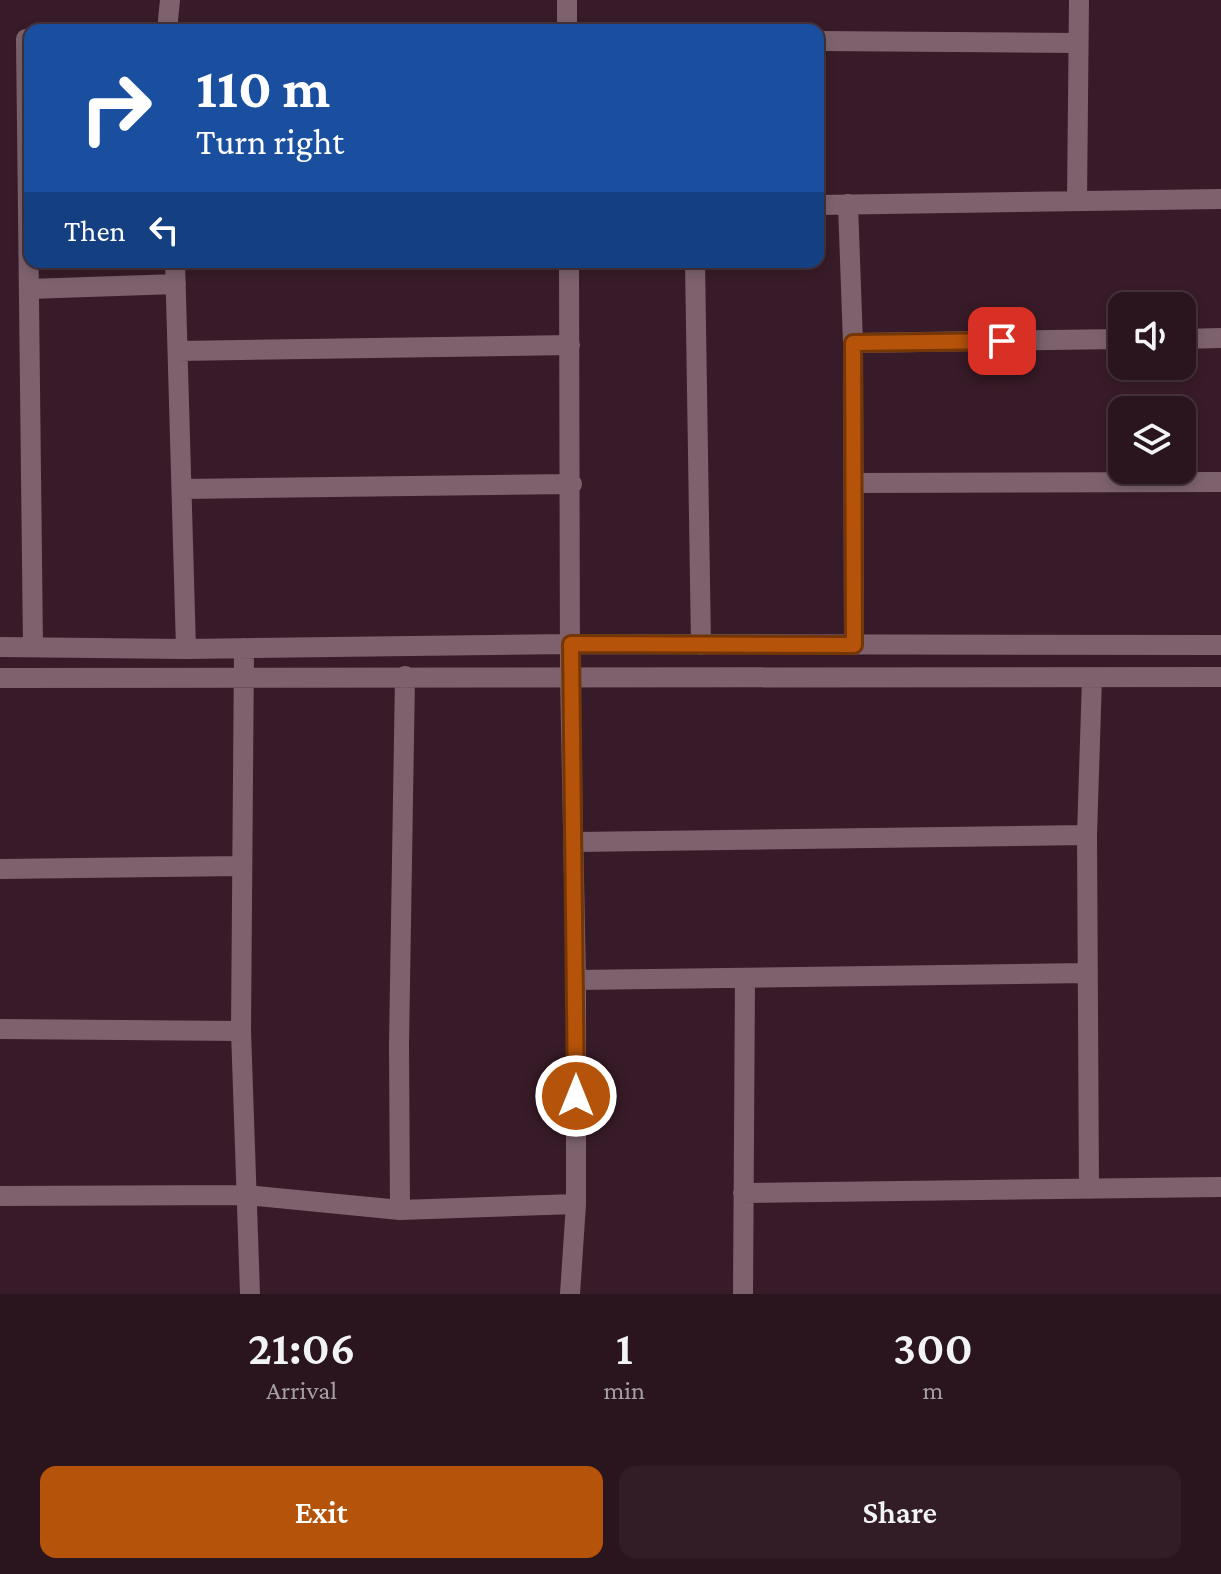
<!DOCTYPE html>
<style>
:root{--surface:#2a141e;--page:#321d27;--text:#f1f3f6;--muted:#a59ea4;--line:#46333c;--accent:#b45309}
body{margin:0;font-family:"Crimson Pro",serif;background:var(--page);color:var(--text);height:100vh;display:flex;flex-direction:column;font-size:30px;white-space:nowrap}
*{box-sizing:border-box;margin:0}
p{font-size:26px;color:var(--muted)}
.icon{flex:none;width:44px;height:44px;fill:none;stroke:currentColor;stroke-width:2;stroke-linecap:round;stroke-linejoin:round}
.map{position:relative;height:1294px;overflow:hidden}
.panel{display:flex;flex-direction:column;background:var(--surface);flex:1}
.panel>*{flex:none}
.guide{position:absolute;left:24px;top:24px;width:800px;height:244px;border-radius:16px;box-shadow:0 4px 12px #0003,0 0 0 2px var(--line);background:#1a4fa0;color:#fff;overflow:hidden}
.buttons{position:absolute;left:1108px;top:292px;display:grid;gap:16px}
.buttons a{display:grid;place-items:center;width:88px;height:88px;border-radius:16px;background:var(--surface);box-shadow:0 4px 12px #0003,0 0 0 2px var(--line);font-size:40px}
.pin{position:absolute;display:grid;place-items:center;width:68px;height:68px;color:#fff;margin:-34px;border-radius:16px;box-shadow:0 4px 12px #0006}
.me{position:absolute;width:88px;margin:-44px;rotate:0deg;stroke-linejoin:round;filter:drop-shadow(0 0 6px #0008)}
.turn{display:flex;align-items:center;gap:28px;height:168px;padding:0 40px;font-size:36px}
.turn .icon{width:104px;height:104px;stroke-width:2.5}
.turn b{display:block;font-size:56px;line-height:68px}
.then{display:flex;align-items:center;height:76px;padding:0 40px;background:#0003;gap:16px;font-size:30px}
.eta{display:flex;justify-content:space-evenly;align-items:center;height:136px;text-align:center}
.eta b{font-size:48px;font-weight:600;line-height:56px}
.primary-button{display:flex;gap:16px;margin-top:auto;padding:16px 40px}
.primary-button a{flex:1;height:92px;border-radius:16px;background:var(--accent);color:#fff;font-size:32px;font-weight:600;line-height:92px;text-align:center}
.primary-button a+a{background:var(--page);color:var(--text)}
.map>svg:first-child{display:block}
.lines{fill:none;stroke-linecap:round;stroke-linejoin:round}
.minor{stroke:#7d626d;stroke-width:20}
.route-casing{stroke:#753606;stroke-width:20}
.route{stroke:#b45309;stroke-width:14}
</style>
<div class="map">
<svg width="1221" height="1294" viewBox="0 0 1221 1294">
<rect width="100%" height="100%" fill="#381b28"/>
<g class="lines">
<path class="minor" d="M567 0V30
M167 30 170 0
M26 39 33 647
M818 41 1078 43
M1077 201 1079 0
M848 204 853 343 854 645
M818 205 1221 199
M175 262 186 649
M569 262 570 676 576 980V1204L570 1294
M695 262 701 645
M29 289 176 284
M1182 339 1221 338
M853 343 1122 339
M178 351 570 345
M854 483 1221 482
M183 489 572 484
M0 647 186 649 571 644 1221 645
M244 648 241 1031 250 1294
M0 678 1221 677
M575 842 1087 835
M0 869 241 866
M576 980 1088 973
M0 1029 241 1031
M1089 1189 1087 835 1092 678
M743 1193 1221 1187
M0 1196 246 1195 400 1210 576 1204
M400 1210 399 1045 405 676
M743 1294 745 978"/>
</g>
<g class="lines">
<g class="route-casing">
<path id="route" d="M576 1096 571 644 854 645 853 343 1002 341"/>
</g>
<use href="#route" class="route"/>
</g>
</svg>
<div class="buttons">
<a><svg class="icon" aria-label="sound" viewBox="0 0 24 24"><path d="M4 9h4l5-4v14l-5-4H4zM17 9q2 3 0 6"/></svg></a>
<a><svg class="icon" aria-label="layers" viewBox="0 0 24 24"><path d="M12 4l9 5-9 5-9-5zM3 14l9 5 9-5"/></svg></a>
</div>
<div class="pin" style="left:1002px;top:341px;background:#d93025"><svg class="icon" aria-label="arrive" viewBox="0 0 24 24"><path d="M6 21V4h12l-3 4 3 4H6"/></svg></div>
<svg class="me" style="left:576px;top:1096px" viewBox="-20 -20 40 40"><circle r="17" fill="#b45309" stroke="#fff" stroke-width="3"/><path d="M0-11L8 9 0 5-8 9z" fill="#fff"/></svg>
<div class="guide">
<div class="turn"><svg class="icon" aria-label="right" viewBox="0 0 24 24"><path d="M7 20v-9h11M14 6l5 5-5 5"/></svg><div><b>110 m</b>Turn right</div></div>
<div class="then">Then<svg class="icon" aria-label="left" viewBox="0 0 24 24"><path d="M17 20v-9H6M10 6l-5 5 5 5"/></svg></div>
</div>
</div>
<section class="panel">
<div class="eta">
<div><b>21:06</b><p>Arrival</p></div>
<div><b>1</b><p>min</p></div>
<div><b>300</b><p>m</p></div>
</div>
<div class="primary-button"><a>Exit</a><a>Share</a></div>
</section>
